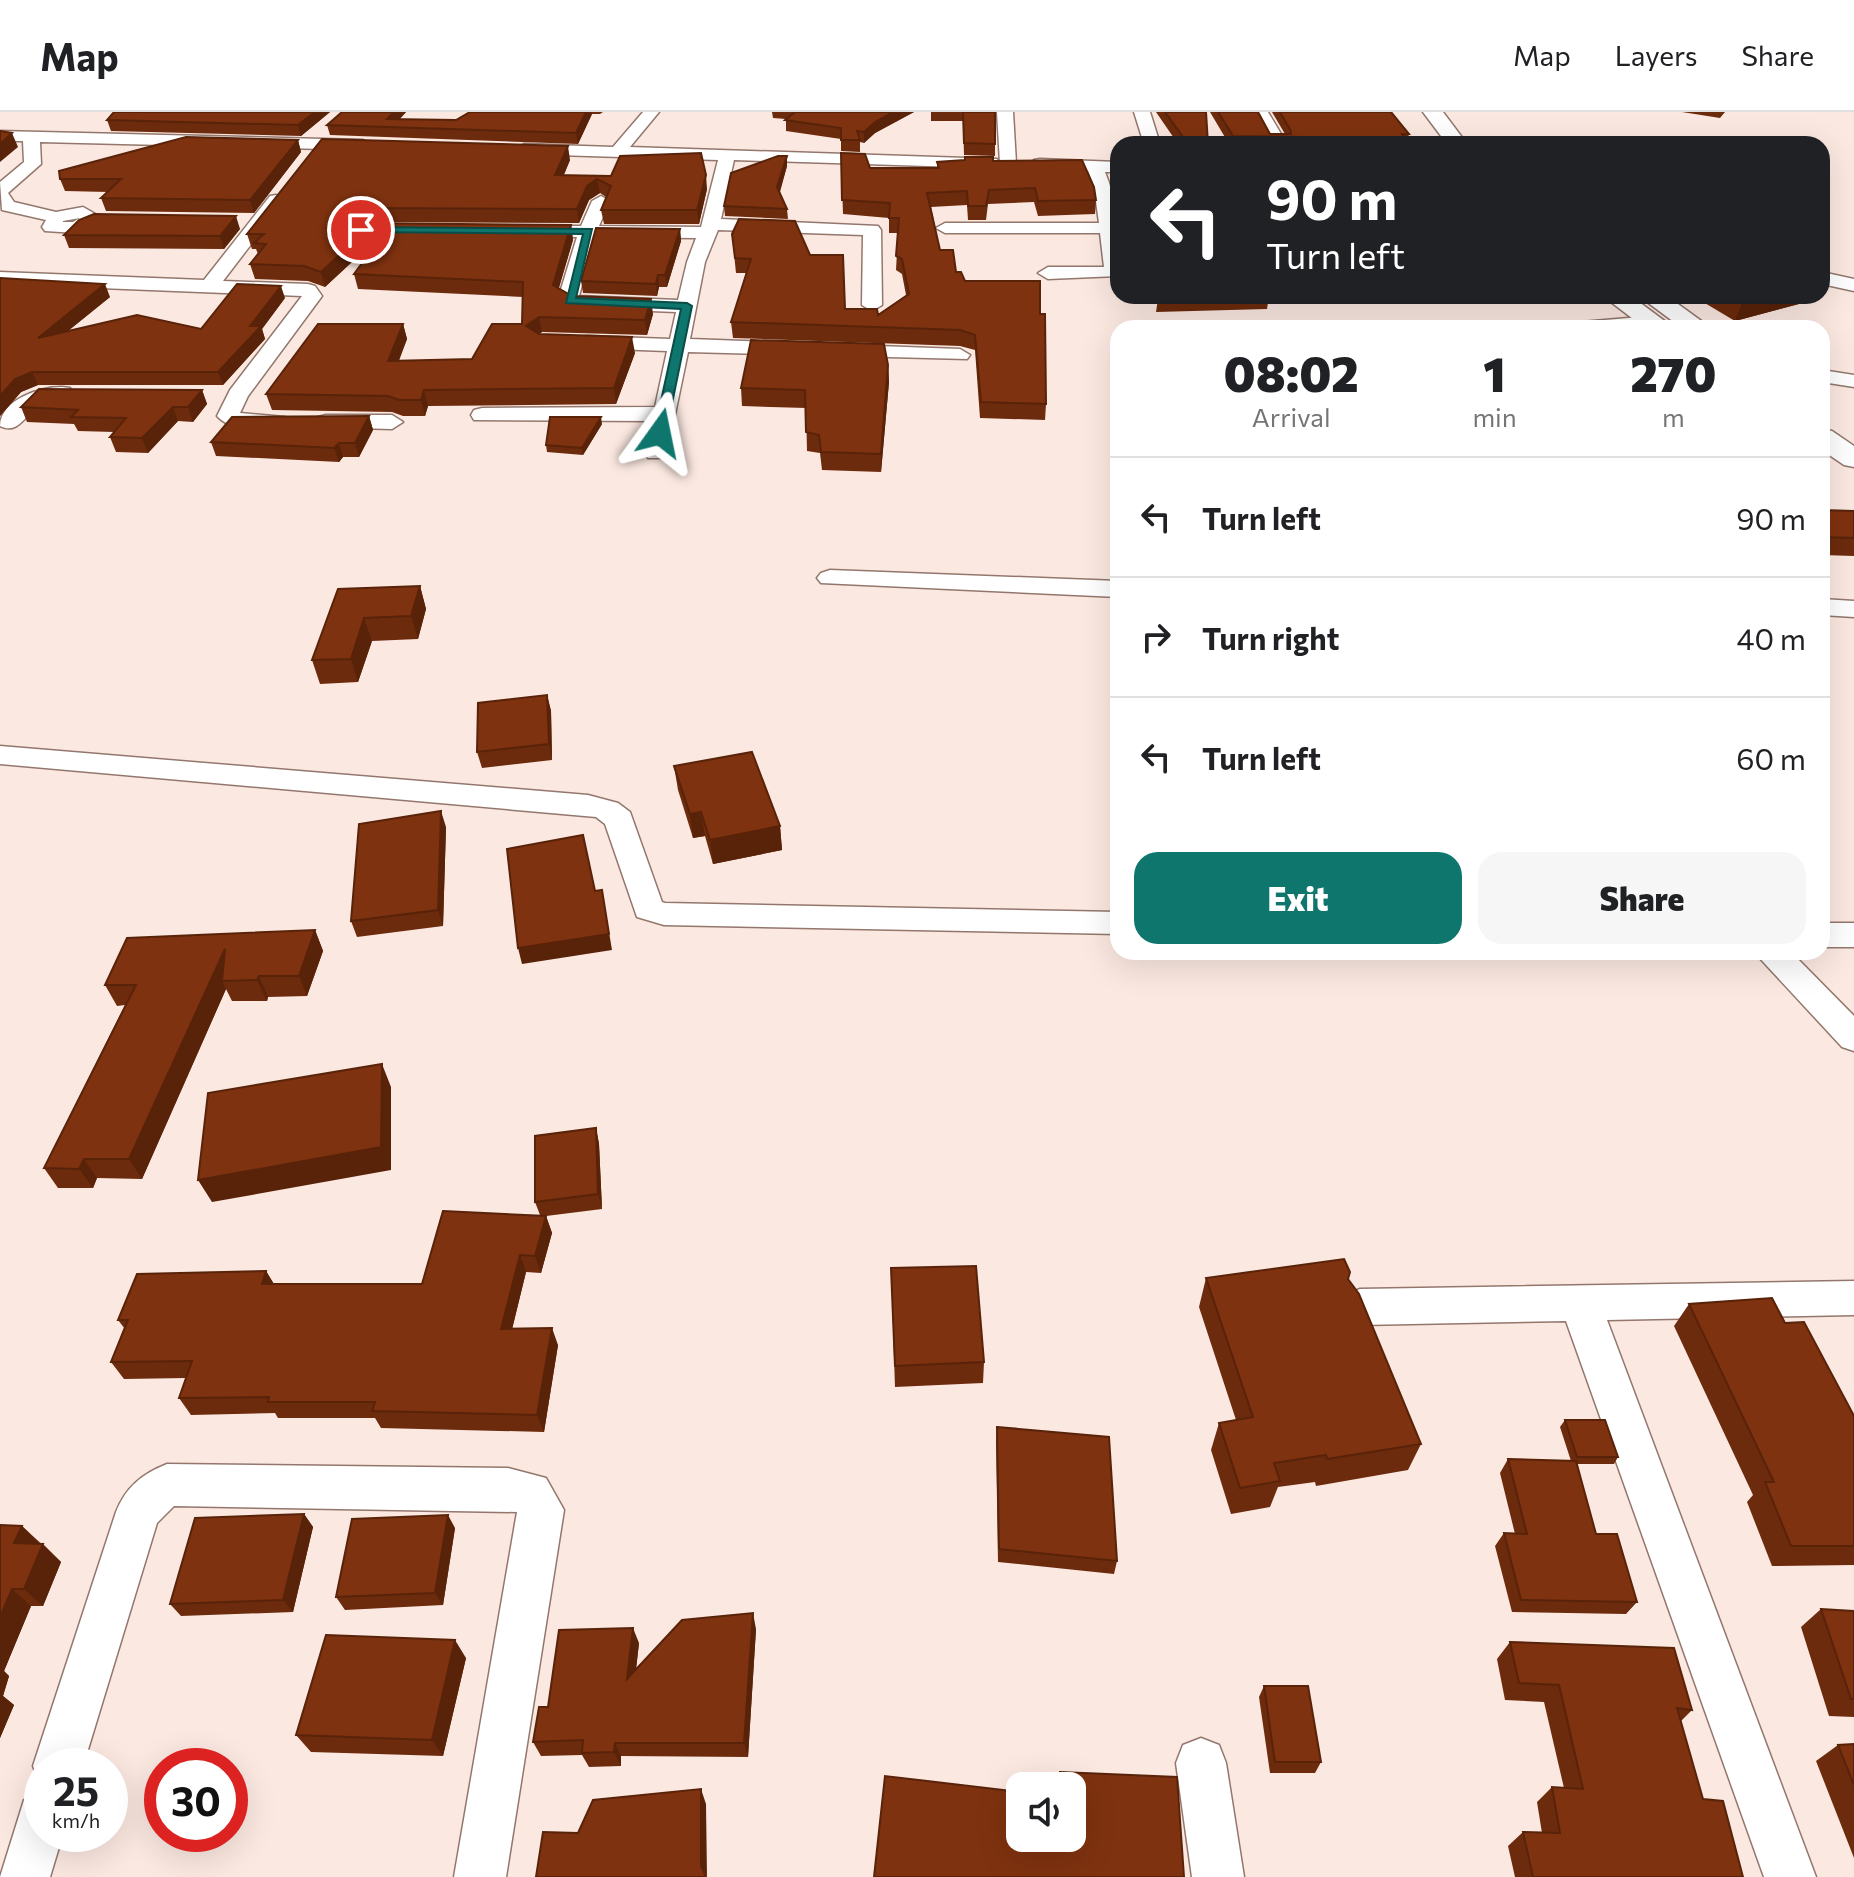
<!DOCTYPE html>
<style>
:root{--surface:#fff;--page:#f6f6f6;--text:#202124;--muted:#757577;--line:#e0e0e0;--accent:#0f766e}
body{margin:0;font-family:Commissioner,sans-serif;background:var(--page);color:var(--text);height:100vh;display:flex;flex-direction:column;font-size:30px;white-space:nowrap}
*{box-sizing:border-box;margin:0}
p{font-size:26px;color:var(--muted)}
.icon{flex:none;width:44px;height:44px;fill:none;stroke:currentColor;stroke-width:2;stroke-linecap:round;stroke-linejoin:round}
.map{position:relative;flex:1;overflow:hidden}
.drawer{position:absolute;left:1110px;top:208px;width:720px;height:640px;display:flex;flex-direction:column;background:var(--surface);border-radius:24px;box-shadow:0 8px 32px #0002}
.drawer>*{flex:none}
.banner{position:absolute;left:1110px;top:24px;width:720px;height:168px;border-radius:24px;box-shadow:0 8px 32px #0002;background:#202124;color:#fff;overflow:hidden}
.tools{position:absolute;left:1006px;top:1660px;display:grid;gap:16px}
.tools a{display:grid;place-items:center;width:80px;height:80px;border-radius:16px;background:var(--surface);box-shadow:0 8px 32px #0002;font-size:40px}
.speed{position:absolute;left:24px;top:1636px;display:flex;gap:16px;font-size:40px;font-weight:700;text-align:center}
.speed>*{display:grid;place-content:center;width:104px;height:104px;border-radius:50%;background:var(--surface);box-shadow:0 8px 32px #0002;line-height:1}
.speed small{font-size:20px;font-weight:400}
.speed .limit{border:12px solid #d22;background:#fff;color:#111}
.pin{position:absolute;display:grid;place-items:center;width:68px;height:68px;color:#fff;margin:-34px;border:4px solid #fff;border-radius:50%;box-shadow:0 2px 8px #0007}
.me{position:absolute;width:88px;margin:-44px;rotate:12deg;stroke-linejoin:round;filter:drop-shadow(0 0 6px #0008)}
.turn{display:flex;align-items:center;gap:28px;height:168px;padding:0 24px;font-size:36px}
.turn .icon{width:104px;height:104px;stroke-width:2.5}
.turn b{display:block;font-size:56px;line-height:68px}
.eta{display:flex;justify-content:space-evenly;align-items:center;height:136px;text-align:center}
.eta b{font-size:48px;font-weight:800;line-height:56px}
.button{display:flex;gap:16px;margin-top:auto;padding:16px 24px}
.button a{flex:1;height:92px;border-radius:24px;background:var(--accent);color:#fff;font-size:32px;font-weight:800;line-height:92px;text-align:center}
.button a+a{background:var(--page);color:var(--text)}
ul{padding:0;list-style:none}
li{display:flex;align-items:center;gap:24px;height:120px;padding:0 24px;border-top:2px solid var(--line)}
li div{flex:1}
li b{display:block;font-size:30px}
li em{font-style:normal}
header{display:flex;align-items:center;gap:48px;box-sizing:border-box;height:112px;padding:0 40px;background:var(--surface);border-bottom:2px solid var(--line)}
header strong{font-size:38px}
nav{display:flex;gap:44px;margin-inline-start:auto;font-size:28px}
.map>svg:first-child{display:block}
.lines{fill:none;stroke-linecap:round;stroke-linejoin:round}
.minor-casing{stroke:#93776c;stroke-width:3}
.major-casing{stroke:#93776c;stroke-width:3}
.minor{fill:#fff;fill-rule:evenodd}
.major{fill:#fff;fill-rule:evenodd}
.wall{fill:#6d2b0d}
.shaded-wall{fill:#59230a}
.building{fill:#7f320f;stroke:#59230a;stroke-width:2}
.route{fill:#0f766e;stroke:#0a4d48;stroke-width:2}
</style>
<header>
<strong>Map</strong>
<nav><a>Map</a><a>Layers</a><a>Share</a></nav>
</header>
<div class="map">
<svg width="1854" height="1765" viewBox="0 0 1854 1765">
<rect width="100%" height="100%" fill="#fbe8e1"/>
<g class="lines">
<g class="minor-casing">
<path id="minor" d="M643 0H659L630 35 997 47 999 51 997 55 991 56 734 48 721 107 878 114 881 118 882 193 872 199 862 193 863 123 718 118 705 150 690 227 960 237 970 243 967 247 688 240 667 341 664 346H648L645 341 652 309 474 308 471 303 474 298 482 296 655 295 667 239 586 236 576 230 586 224 670 227 676 200 575 196 558 187 577 125 526 124 517 119 526 114H581L592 89 601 84 610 89 599 114 701 115 718 48 524 42 516 37 524 32 613 35ZM595 125 696 126 687 150 678 188 579 184Z
M997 0H1013L1016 51 1014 55H1002L1000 51Z
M1134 0H1150L1160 32H1144Z
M1252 0H1268L1287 32H1271Z
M0 19 363 28 371 33 363 38 40 30 41 52 8 81 14 90 56 100 83 95 104 107 76 121 45 119 42 115 46 108 2 98 0 70 24 50 23 29H0ZM80 106 73 110H63V109Z
M1040 47 1118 50V60H1105C1119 93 1118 129 1118 164L1048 167 1038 161 1048 155H1104L1100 121H945L936 116 945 111H1099L1094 75 1088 59 1034 56 1032 52 1034 48Z
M276 83 285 88 223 169 308 172 315 174 322 184 248 284 240 301 285 305 288 310 285 315C265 320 231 320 217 304L230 278 302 184 0 172V160L204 168 270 84Z
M1822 160 1854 167V179L1822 172Z
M1652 204 1659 206 1662 210 1659 214 1571 216 1581 210Z
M1822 258 1854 263V275L1822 270Z
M62 275 70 276 73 281 70 286C61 288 51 287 43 291 26 299 20 324 0 314 1 287 40 275 62 275Z
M326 303H392L403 310 392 317 318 315 315 310 318 305Z
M830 458 1118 469V485L821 471 817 466 821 461Z
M1822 487 1854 489V505L1822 503Z
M0 634 588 683 618 691 630 700 662 790 665 791 1118 800V822L664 813 637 805 605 712 596 705 0 652Z
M1822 811H1854V835H1822Z
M1754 840H1791L1854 904V939L1842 935Z
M1854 1169V1203L1607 1208 1816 1765H1764L1566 1209 1360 1213 1346 1207 1340 1195 1346 1183 1360 1177Z
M167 1352 508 1356 546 1366 564 1398 506 1765H454L517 1400 174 1394 157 1411 83 1654H42L40 1672 33 1654 116 1400C126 1375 142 1362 167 1352Z
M1201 1626 1219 1633 1226 1651 1244 1765H1192L1176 1651 1183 1633Z
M42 1680V1722H63L50 1765H0L24 1688Z"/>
</g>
<g class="major-casing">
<path id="major" d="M1423 0H1443L1467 32H1447Z
M1603 184H1631L1674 216H1645Z
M1639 184H1667L1711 216H1682Z
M1822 317 1832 319 1854 334V355L1844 353 1822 338Z"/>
</g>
<use href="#minor" class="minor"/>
<use href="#major" class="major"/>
</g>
<path class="wall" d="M330 0 301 24 111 19 107 8Z
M342 0H406L399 8H456L470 0H603L600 2H592L578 32 330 23 327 13Z
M772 0H914L875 21 864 31 860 30V40L841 39V27L786 19V7L773 6Z
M931 0H995V44L964 43 963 9H931Z
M1156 0H1206L1208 32H1178Z
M1210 0H1258L1270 22H1285L1272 0H1391L1409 22 1407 30 1408 32H1229Z
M1682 0H1725L1720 6Z
M322 27 570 48 564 63 707 77 699 112H604L601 98 606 85 600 81 589 88 579 111 361 110 359 111 571 113 573 128 559 176 572 184 653 202 647 223 542 220 539 222 635 241 616 292 428 294 425 304H403L392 300 272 298 266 282 403 212 407 227 398 249 472 247 522 212 523 185 358 177 354 162 371 139 367 136 325 175 308 169 255 167 250 152 258 142 256 137H252L247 122Z
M298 28 301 40 254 101 106 99 101 86 108 80 65 79 60 67Z
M841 41 870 56H937V50L993 49 1096 88 1095 102 1038 104 1034 90 988 92 986 108H968L967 93 931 95 940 138 956 160 965 169 1040 202 1046 292 1045 308 980 306 975 238 960 234 733 226 731 210 746 161H736L732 122 810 143 845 197 878 203 906 183 902 162 896 158 898 121H889V106L843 102Z
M787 54 780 80 787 97 788 107 725 104 724 94Z
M240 117 224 137 69 136 64 123Z
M680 117 681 129 667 175H659L657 184 583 181 581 169Z
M0 166 110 185 68 219 201 217 285 186 262 217 265 227 223 273H38L21 280 0 304Z
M1269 184 1267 197 1156 200 1158 187Z
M1693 184H1816L1814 188 1735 209Z
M888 253 889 270 881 360 822 358 820 341 807 339 806 296 742 294 741 276Z
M202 278 207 292 193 310 178 309 148 341 116 340 110 325 114 320 78 319 74 312 27 310 21 295Z
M369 304 373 318 359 345H343L339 350 216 344 211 330Z
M602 312 583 343 547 340 546 333Z
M1822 398 1854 399V444L1822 443Z
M420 474 426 497 418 527 372 529 358 570 320 572 312 548 338 477Z
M547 583 551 599 552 648 482 656 477 640Z
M674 654 780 714 782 738 713 752 705 724 693 726 678 678Z
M446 715 443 814 357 825 351 809Z
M315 818 323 839 307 884 268 885 267 889H232L226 877 142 1067 97 1066 93 1076H58L44 1056 125 893 117 894 105 873Z
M596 1016 599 1032 602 1097 546 1104 552 1121 541 1161 526 1160 512 1217 558 1233 544 1320 381 1316 375 1306H278L275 1301 191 1303 179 1286 186 1266 124 1267 111 1250 125 1217 118 1208 266 1159 274 1172H422L540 1103 535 1090Z
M891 1156 984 1250 983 1271 895 1275Z
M1206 1166 1348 1167 1421 1332 1408 1358 1316 1374 1315 1370 1278 1375 1270 1395 1231 1402 1211 1338 1219 1311 1236 1308 1199 1195Z
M1689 1192 1785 1211 1854 1304V1453L1772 1454 1747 1390 1753 1383 1674 1214Z
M1565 1308 1618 1345 1614 1352H1577L1596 1422 1637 1490 1626 1502 1512 1500 1495 1434 1504 1421 1515 1422 1500 1361 1508 1347 1571 1349 1560 1315Z
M997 1315 1117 1449 1114 1462 998 1450 996 1329Z
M304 1402 313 1415 293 1500 181 1504 170 1492Z
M0 1413 22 1414 61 1450 43 1494H31L4 1559 9 1564 3 1584 14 1593 0 1626Z
M455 1416 443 1493 345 1498 336 1485Z
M1821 1497 1854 1499V1605L1829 1604 1801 1515Z
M756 1517 748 1645 621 1644V1654L589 1655 582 1643 541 1644 533 1630 548 1595 639 1531 636 1558Z
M1510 1530 1692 1598 1681 1609 1703 1687 1743 1765H1515L1508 1734 1523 1720 1542 1721 1537 1690 1552 1675 1564 1676 1544 1590 1505 1588 1497 1547Z
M466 1546 443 1644 311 1640 296 1623Z
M1264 1574 1321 1650 1315 1661H1270L1259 1585Z
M1854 1632V1746L1816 1649 1838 1633Z"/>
<path class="shaded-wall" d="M315 0H330L301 24 298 13Z
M394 0H406L392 15 387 7Z
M586 0H591L592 2 578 32 576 21Z
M893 0H914L875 21 864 31V20L875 10Z
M12 21 18 35 0 50V32Z
M298 28 301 40 254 101 250 88Z
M568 34 570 48 557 77 555 63Z
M787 44V54L778 85 777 75Z
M706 63 707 77 699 112 697 98Z
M597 67 600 81 589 88 579 111 577 97 587 74Z
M357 96 361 110 349 117 345 102Z
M236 104 240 117 224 137 220 124Z
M571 113 573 128 555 188 553 173Z
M680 117 681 129 667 175 665 163Z
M363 121 367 136 325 175 321 160Z
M658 163 659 175 657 184 656 172Z
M105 172 110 185 43 239 38 226Z
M281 174 285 186 262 217 265 227 223 273 218 260 250 214Z
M1760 184H1816L1814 188 1735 209 1743 188Z
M651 187 653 202 647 223 645 208Z
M539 205 542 220 529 230 526 214Z
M403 212 407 227 393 265 388 249Z
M632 225 635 241 616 292 614 276Z
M888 253 889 270 881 360V342Z
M32 260 38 273 21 280 0 304V284L15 267Z
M202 278 207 292 193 310 188 295Z
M424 278 428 294 425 304 421 288Z
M173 295 178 309 148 341 142 326Z
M369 304 373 318 359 345 355 331Z
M601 305 602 312 583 343 582 336Z
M339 331 343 345 339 350 334 336Z
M420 474 426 497 418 527 411 504Z
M364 506 372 529 358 570 351 547Z
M547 583 551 599 552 648 549 632Z
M441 699 446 715 443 814 438 798Z
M701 700 705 724 693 726 690 702Z
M780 714 782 738 713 752 710 728Z
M602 778 612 838 522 852 518 836Z
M315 818 323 839 307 884 299 864Z
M225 837 222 869 226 877 142 1067 129 1047Z
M259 864 268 885 267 889 257 868Z
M382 952 391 975V1058L212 1090 198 1068Z
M596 1016 599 1032 602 1097 598 1082Z
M84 1047 97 1066 93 1076 79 1057Z
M546 1104 552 1121 541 1161 535 1144Z
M520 1143 526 1160 508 1234 501 1217Z
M266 1159 276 1176 262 1172Z
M552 1216 558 1233 544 1320 537 1303Z
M304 1402 313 1415 293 1500 283 1488Z
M448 1403 455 1416 443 1493 435 1481Z
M22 1414 40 1432 14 1431Z
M43 1432 61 1450 43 1494 24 1477Z
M12 1477 31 1494 4 1559 9 1564 3 1584 14 1593 0 1626V1505Z
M753 1501 756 1517 748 1645 744 1631Z
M633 1516 639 1531 633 1582 627 1567Z
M455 1528 466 1546 443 1644 432 1628Z
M615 1631 621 1644V1654L614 1640Z
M701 1677 706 1692 707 1765 701 1754Z"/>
<path class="building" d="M114 0H315L298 13 107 8Z
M342 0H394L387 7 456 8 470 0H586L576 21 327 13Z
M795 0H893L875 10 864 20 857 19 860 28H841V16L785 8Z
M963 0H995V32L964 31Z
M1165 0H1206L1208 32H1188Z
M1218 0H1258L1270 22H1291V19L1280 0H1391L1409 22H1402L1408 32H1302L1300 25 1233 24Z
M0 19 12 21 0 32Z
M186 25 298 28 250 88 101 86 121 67H60L59 59Z
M322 27 568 34 555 63 611 64 620 44 701 41 706 63 697 98H601L611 74 597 67 587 74 577 97 357 96 345 102 357 111 571 113 553 173 572 184 651 187 645 208 539 205 526 214 539 222 632 225 614 276 424 278 421 288H399L388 284 266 282 318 212H403L388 249 472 247 492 212H522L523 170 354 162 376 132 363 121 321 160 304 154 250 152 266 132 254 131 264 122H247Z
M841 41 865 42 870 56H939L937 50 965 48V45H993V49L1082 48 1094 75 1096 88 1038 89 1035 76 989 78 986 94H968L967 79 927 81 940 138H953L956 160H961L965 169H1040V202H1045L1046 292 981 290 975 223 960 218 731 210 751 147 735 146 732 122 739 107 795 109 810 143H843L845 197H877L878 203 909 182 902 147 896 144 899 106H889L890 91 842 88Z
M778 44H787L777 75 787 97 724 94 731 61Z
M94 102 236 104 220 124 64 123 79 108Z
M596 116 680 117 665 163H658L656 172 581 169Z
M0 166 105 172 38 226 137 203 201 217 237 172 281 174 250 214H261L218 260H32L15 267 0 284Z
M1159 184H1268L1158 187Z
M1735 184H1760L1743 188Z
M751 228 884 232 888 253 881 342 821 340 819 323 806 320 805 278 741 276Z
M39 277 202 278 188 295H173L142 326 110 325 126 306 71 305 78 298 21 295Z
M369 304 355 331H339L334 336 211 330 232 305Z
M550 305H601L582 336 546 333Z
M1822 398 1854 399V426L1822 425 1827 432H1822Z
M420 474 411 504 364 506 351 547 312 548 338 477Z
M547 583 549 632 477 640 478 591Z
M752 640 780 714 710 728 701 700 690 702 674 654Z
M441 699 438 798 351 809 359 712Z
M583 723 595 779 602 778 609 822 518 836 507 737Z
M315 818 299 864H259L257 868 222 869 225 837 129 1047H84L79 1057 44 1056 136 873H105L127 826Z
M382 952 381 1035 198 1068 208 981Z
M596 1016 598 1082 535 1090V1024Z
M443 1099 546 1104 535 1144 520 1143 501 1217 552 1216 537 1303 372 1299 375 1290H268L269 1285 179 1286 192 1249 111 1250 128 1208H118L137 1162 266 1159 262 1172H422Z
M1344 1147 1350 1160 1348 1167 1359 1182 1421 1332 1327 1347 1326 1343 1274 1351 1280 1369 1240 1376 1219 1311 1253 1305 1206 1166Z
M976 1154 984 1250 895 1254 891 1156Z
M1772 1186 1785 1211 1804 1210 1854 1304V1434H1791L1765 1370H1774L1689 1192Z
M1565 1308H1605L1618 1345H1577Z
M997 1315 1109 1325 1117 1449 999 1437Z
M1508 1347 1576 1349 1596 1422H1617L1637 1490 1521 1488 1504 1421 1527 1422Z
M304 1402 283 1488 170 1492 195 1406Z
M448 1403 435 1481 336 1485 352 1407Z
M0 1413 22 1414 14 1431 43 1432 24 1477H12L0 1505Z
M1821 1497 1854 1499V1587H1851Z
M753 1501 744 1631H615L614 1640 582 1641 583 1628 533 1630 539 1595H548L559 1518 633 1516 627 1567 682 1508Z
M326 1523 455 1528 432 1628 296 1623Z
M1510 1530 1674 1536 1692 1598 1677 1596 1703 1687 1723 1689 1743 1765H1533L1523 1720 1560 1721 1552 1675 1583 1677 1559 1573 1519 1571Z
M1264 1574H1308L1321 1650H1275Z
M1854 1632V1673L1838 1633Z
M1060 1660 1177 1665 1184 1765H874L885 1664 1020 1680V1726H1072V1674H1060Z
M701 1677V1754L706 1765H536L543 1720 578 1721 593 1688Z"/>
<path class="route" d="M361 115 592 117 576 186 687 191 692 194 666 321 660 325 654 321 681 197 566 191 583 122 358 120Z"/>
</svg>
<div class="tools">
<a><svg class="icon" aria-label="sound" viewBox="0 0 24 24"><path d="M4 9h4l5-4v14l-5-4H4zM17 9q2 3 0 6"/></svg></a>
</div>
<div class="speed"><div>25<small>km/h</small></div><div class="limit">30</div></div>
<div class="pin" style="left:361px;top:118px;background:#d93025"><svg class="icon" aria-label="arrive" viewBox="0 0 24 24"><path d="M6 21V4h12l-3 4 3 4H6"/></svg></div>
<svg class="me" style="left:660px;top:321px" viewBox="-20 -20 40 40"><path d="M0-17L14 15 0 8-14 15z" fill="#0f766e" stroke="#fff" stroke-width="4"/></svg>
<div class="banner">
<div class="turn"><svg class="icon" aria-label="left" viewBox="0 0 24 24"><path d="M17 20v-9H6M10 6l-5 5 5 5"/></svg><div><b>90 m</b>Turn left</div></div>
</div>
<section class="drawer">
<div class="eta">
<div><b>08:02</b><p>Arrival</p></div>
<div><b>1</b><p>min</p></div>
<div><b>270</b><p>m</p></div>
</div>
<ul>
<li><svg class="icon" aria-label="left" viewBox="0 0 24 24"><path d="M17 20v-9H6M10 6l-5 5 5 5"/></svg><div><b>Turn left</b></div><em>90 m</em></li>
<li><svg class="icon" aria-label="right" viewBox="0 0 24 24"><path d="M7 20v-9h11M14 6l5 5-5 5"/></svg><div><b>Turn right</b></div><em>40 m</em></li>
<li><svg class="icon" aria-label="left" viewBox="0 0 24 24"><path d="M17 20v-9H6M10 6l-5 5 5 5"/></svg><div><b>Turn left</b></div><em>60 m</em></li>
</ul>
<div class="button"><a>Exit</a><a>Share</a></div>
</section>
</div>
